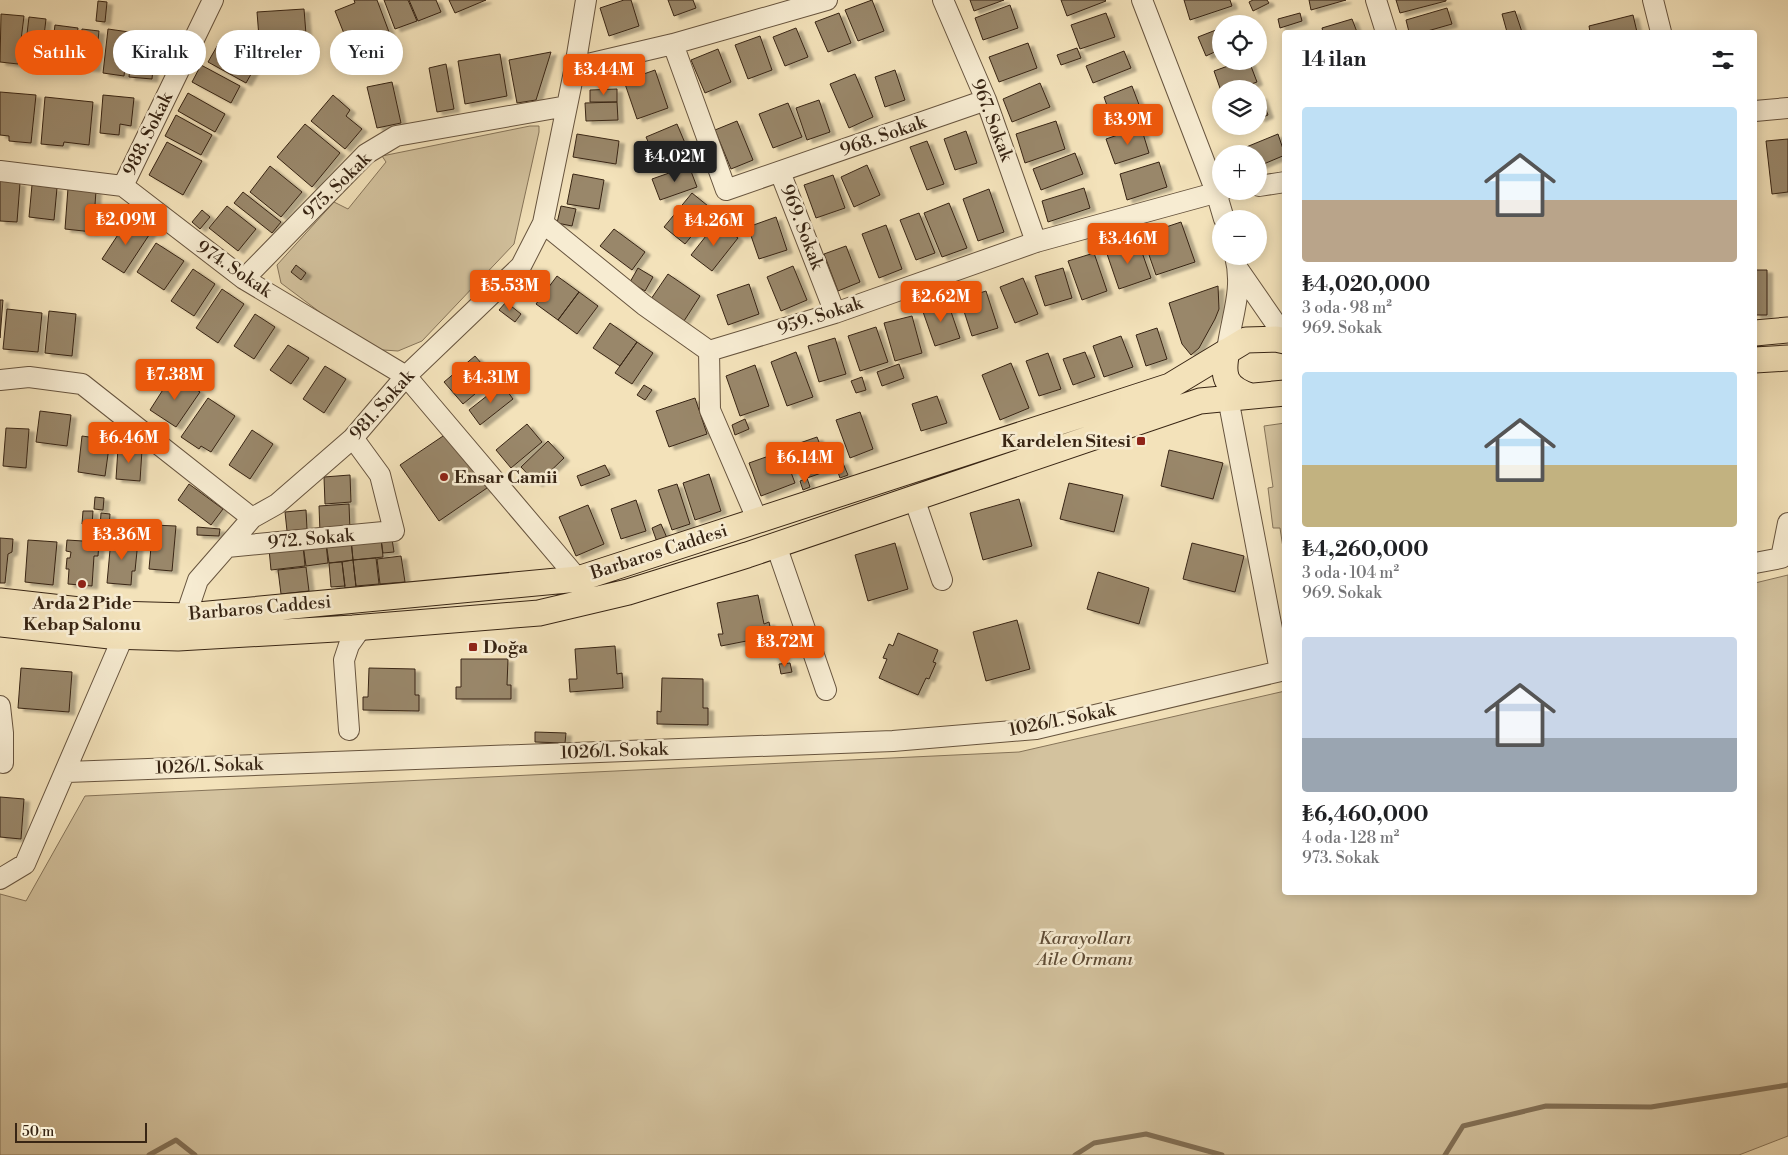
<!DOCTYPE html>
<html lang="tr">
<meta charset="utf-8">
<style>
body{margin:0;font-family:"Libre Bodoni",serif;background:#f6f6f6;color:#202124;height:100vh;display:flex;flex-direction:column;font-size:19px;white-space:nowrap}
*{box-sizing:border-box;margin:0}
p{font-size:16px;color:#757577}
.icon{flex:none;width:28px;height:28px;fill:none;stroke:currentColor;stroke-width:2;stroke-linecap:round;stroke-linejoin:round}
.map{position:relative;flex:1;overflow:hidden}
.sheet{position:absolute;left:1282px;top:30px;width:475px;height:865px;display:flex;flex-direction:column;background:#fff;border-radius:5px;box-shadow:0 2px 12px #0003}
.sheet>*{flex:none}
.hud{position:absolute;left:15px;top:30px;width:475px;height:45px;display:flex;gap:10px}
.controls{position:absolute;left:1212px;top:15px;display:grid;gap:10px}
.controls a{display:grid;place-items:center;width:55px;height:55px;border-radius:50%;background:#fff;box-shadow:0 2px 12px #0003;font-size:25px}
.scale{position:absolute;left:15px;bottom:12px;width:132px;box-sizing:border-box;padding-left:5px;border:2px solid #382514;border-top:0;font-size:14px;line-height:18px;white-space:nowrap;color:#382514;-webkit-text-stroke:4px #f7ecd2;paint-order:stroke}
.price{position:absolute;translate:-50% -42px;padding:0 11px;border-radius:5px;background:#ea580c;color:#fff;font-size:16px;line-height:32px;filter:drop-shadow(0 1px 2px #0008)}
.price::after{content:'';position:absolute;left:50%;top:30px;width:15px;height:11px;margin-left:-8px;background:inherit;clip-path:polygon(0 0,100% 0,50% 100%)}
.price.selected{background:#222;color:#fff}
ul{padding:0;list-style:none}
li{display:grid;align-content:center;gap:10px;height:265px;padding:0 20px}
li span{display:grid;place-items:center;height:155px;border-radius:5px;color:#555}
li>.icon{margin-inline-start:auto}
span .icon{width:90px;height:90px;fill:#fffc;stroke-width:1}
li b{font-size:21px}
h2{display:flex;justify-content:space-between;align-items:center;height:60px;padding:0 20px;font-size:21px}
.tag{padding:0 18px;border-radius:22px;background:#fff;box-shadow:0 2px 12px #0003;font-size:18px;line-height:45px}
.tag.selected{background:#ea580c;color:#fff}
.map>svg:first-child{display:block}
.green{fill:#d3c29e;stroke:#867459}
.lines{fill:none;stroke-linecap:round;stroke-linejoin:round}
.stream{stroke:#827056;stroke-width:5}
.building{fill:#99876a;stroke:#382514;filter:url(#shadow)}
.minor-casing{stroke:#67543e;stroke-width:22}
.major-casing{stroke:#382514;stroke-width:27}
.minor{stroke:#f7ecd2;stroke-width:20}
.major{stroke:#f3e2ba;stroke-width:25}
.poi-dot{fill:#8f2418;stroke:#f7ecd2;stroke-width:2}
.labels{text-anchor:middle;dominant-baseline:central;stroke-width:5;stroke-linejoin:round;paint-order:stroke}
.street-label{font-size:18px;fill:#382514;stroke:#f7ecd2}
.poi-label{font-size:18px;font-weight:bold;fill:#382514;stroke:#f7ecd2;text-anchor:start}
.park-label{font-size:18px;font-style:italic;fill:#5f4c36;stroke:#f7ecd2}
</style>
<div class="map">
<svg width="1788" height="1155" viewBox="0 0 1788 1155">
<defs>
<filter id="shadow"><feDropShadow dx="5.5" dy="3" stdDeviation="1" flood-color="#0004"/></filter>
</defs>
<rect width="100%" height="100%" fill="#f3e2ba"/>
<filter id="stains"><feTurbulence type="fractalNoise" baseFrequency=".004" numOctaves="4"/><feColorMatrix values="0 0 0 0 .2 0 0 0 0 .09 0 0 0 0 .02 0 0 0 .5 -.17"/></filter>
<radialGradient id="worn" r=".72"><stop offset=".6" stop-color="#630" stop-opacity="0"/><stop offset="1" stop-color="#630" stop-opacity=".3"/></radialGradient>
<path class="green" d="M530,126h9v6l-25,112 -92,97 -24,10 -29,-2 -88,-66 -4,-18 57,-63 14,7 38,-47 -4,-6z
M1285,423v138l-5,-33h-7l-5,-40 5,-1 -9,-61z
M1788,575v561l-49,19h-1739v-261l26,7 59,-105 934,-44 266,-61v201h470v-309z"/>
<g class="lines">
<path class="stream" d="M149,1155l27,-15 19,15
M1075,1155l19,-12 52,-9 76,21
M1445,1155l18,-29 83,-20 105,1 137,-22"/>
</g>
<path class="building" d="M354,0h23l12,32 -20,7 -2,-5 -20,7 -12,-30 20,-8z
M384,0h24l9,21 -22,8z
M409,0h27l5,12 -23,9z
M449,0h37l-31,13z
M624,0h7l8,26 -30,10 -9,-28z
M668,0h25l3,8 -22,8z
M872,0l12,31 -26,10 -13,-31z
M970,0h34l-30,11z
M1061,0h44l1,1 -39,15z
M1184,0h46l2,6 -42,14z
M1253,0h14l2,3 -16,8 -4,-9z
M1309,0h37l-35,10z
M1396,0h50v1l-46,12z
M98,1l9,1 -2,20 -9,-1z
M1010,5l8,23 -35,12 -8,-22z
M1447,8l5,16 -28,8h-15l-3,-12z
M304,9l3,38 -47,3 -3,-38z
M1515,11l7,21h-15l-5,-18z
M839,13l12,30 -23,9 -13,-30z
M1106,13l9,24 -35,12 -9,-24z
M1300,13l2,8 -22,7 -2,-9z
M1,14l23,2 -6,48 -18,-2z
M1633,15l4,17h-47l-1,-6z
M29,17l17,2 -5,42 -17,-2z
M1352,19l5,13h-34l-1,-4z
M55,25l23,3 -5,39 -23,-3z
M796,28l12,29 -23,9 -12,-29z
M1221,28v21l-15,7 -8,-19z
M82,29l17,2 -4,38 -17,-2z
M108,29l21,3 -5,44 -21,-3z
M133,35l23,2 -4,42 -23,-2z
M760,36l12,34 -24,9 -13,-34z
M220,41l38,21 -12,21 -38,-21z
M1028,43l9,25 -38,14 -10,-25z
M1077,48l4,10 -20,7 -4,-10z
M718,49l13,33 -26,11 -14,-33z
M1124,51l7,17 -38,15 -7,-17z
M551,52l-15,48 -19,3 -8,-43z
M500,54l7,42 -42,8 -7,-43z
M1242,61h7l8,21 -19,7h-17v2l-7,-20z
M446,64l8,45 -17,3 -8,-44z
M201,65l39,21 -9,17 -39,-21z
M655,70l13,38 -31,11 -13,-38z
M895,70l10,30 -20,7 -10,-30z
M855,74l18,43 -24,11 -19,-44z
M392,82l9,41 -24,5 -10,-41z
M1040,83l10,24 -38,15 -9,-23z
M1132,86l9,24 -29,10 -8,-23z
M617,89v13h-27v-12z
M0,92l36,3 -5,48 -22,-2v-5l-9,-1z
M188,93l37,21 -10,18 -37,-21z
M103,95l31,3 -3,28 -11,-2 -1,11 -19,-2z
M333,95l17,15 -4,6 16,13 -17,20 -34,-28z
M1261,96l7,19 -9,4v-22z
M45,97l48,5 -4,43 -25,-3 -1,4 -22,-2z
M819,100l11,32 -23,8 -11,-32z
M617,102l1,18 -32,1 -1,-18z
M788,103l14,34 -29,11 -14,-34z
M176,115l36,20 -11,20 -36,-19z
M737,121l16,39 -22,9 -16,-39z
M1056,121l9,28 -40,14 -9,-29z
M305,124l35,29 -28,34 -35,-30z
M677,124l8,19 -31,12 -8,-18z
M1141,127l8,26 -34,11 -9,-25z
M966,131l11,32 -22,7 -11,-31z
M577,134l42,7 -3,23 -43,-7z
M1278,134l7,21 -26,11v-12h-19l-1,-4z
M1788,139v53l-16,2 -6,-53z
M927,141l17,43 -17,6 -17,-43z
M167,142l35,19 -19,34 -34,-20z
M1075,153l8,21 -42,16 -8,-21z
M1159,162l8,25 -40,13 -7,-26z
M867,165l13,30 -26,12 -13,-30z
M270,166l32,26 -21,25 -31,-25z
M689,166l8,21 -37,13 -8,-21z
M573,174l31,6 -5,29 -32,-5z
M833,175l12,33 -29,10 -12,-33z
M0,181l20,2 -3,39 -17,-1z
M32,185l25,3 -3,32 -25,-3z
M68,188l28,3 -3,41 -28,-3z
M1084,188l6,20 -42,14 -6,-21z
M989,189l15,43 -26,9 -15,-42z
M243,192l38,30 -9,11 -38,-30z
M692,193l21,17 -28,34 -21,-17z
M949,203l18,45 -25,9 -18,-44z
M227,206l29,23 -18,22 -29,-23z
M561,206l15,3 -4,17 -15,-3z
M202,210l8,7 -10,12 -8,-7z
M919,213l16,40 -19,7 -16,-40z
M776,217l11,33 -28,9 -11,-32z
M129,218l22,14 -27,41 -22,-14z
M717,222l21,16 -26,33 -21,-16z
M1181,222l14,40 -39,13 -14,-40z
M886,225l16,44 -23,9 -17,-44z
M614,229l31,23 -13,18 -32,-24z
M1138,241l13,37 -32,11 -13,-38z
M156,243l28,18 -20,29 -27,-18z
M846,246l14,36 -22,9 -14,-37z
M1094,253l13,38 -25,9 -14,-39z
M296,265l10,8 -5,7 -10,-8z
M793,266l14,34 -26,11 -14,-34z
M638,268l15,9 -8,14 -15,-9z
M1063,268l9,30 -27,8 -10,-30z
M193,269l22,15 -21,32 -23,-15z
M1755,270h12v45h-12z
M668,274l32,22 -16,25 -33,-22z
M557,276l22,16 -21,28 -22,-16z
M1023,278l15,36 -23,9 -15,-36z
M749,284l10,30 -31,11 -11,-30z
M1218,286l1,23 -4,10 -16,29 -8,7 -9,-11 -13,-41z
M222,289l22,15 -26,39 -22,-15z
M986,291l12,37 -26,8 -12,-37z
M579,292l19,14 -21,28 -19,-14z
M0,300h3l-3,38z
M947,300l13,38 -25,8 -13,-37z
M506,302l15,12 -6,8 -16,-12z
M7,309l35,4 -4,39 -35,-3z
M49,311l27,3 -4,42 -27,-3z
M255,314l20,13 -21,32 -20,-13z
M912,316l10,37 -27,8 -11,-38z
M610,323l27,19 -17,24 -27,-18z
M876,327l12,35 -28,9 -12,-35z
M1157,328l10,31 -21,7 -10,-31z
M1121,336l12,31 -29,10 -11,-31z
M835,338l11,36 -27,8 -11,-36z
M637,342l16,11 -21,31 -17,-11z
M288,345l21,13 -18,26 -21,-14z
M796,352l17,45 -26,9 -16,-44z
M1085,352l10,25 -22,8 -10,-26z
M1048,353l13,36 -22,7 -13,-35z
M475,356l19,22 -31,26 -19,-22z
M1011,363l18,45 -29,12 -18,-45z
M899,364l5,14 -22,8 -5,-14z
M755,365l14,41 -29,10 -14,-40z
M325,366l21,13 -22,34 -21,-14z
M173,374l27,18 -24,35 -26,-17z
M862,377l4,13 -10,3 -5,-12z
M502,384l11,15 -33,26 -11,-15z
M644,385l8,5 -7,10 -8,-5z
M937,396l10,27 -26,8 -9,-27z
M208,398l27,18 -24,36 -10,-6 -2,3 -18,-12z
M695,398l12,36 -38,13 -13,-36z
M40,411l31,4 -4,31 -31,-4z
M860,412l13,37 -23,9 -14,-38z
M745,419l4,10 -14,6 -3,-10z
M527,424l15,18 -31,26 -15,-18z
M6,428l23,1 -3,39 -23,-2z
M252,430l21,14 -23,35 -21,-14z
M449,432l38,56 -48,33 -39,-56z
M82,436l28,4 -5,36 -27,-4z
M817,437l13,33 -23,8 -13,-33z
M548,441l16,17 -27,26 -16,-17z
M118,448l24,2 -2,31 -24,-2z
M1169,450l54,13 -10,36 -52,-13z
M783,451l12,32 -34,13 -12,-33z
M842,461l6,14 -8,3 -5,-14z
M605,465l5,10 -29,11 -4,-10z
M709,474l12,37 -26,9 -12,-37z
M350,475l1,27 -26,2 -1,-27z
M807,478l3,9 -7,3 -3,-9z
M1069,483l54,12 -9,37 -54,-13z
M189,484l34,25 -12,16 -33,-25z
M677,484l13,40 -18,6 -14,-40z
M95,497l9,1 -1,12 -9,-1z
M1019,499l13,47 -49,14 -13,-47z
M636,500l10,31 -25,8 -10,-30z
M349,504l1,27 -30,2 -1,-27z
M588,505l16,39 -28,12 -17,-39z
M306,510l1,19 -20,2 -2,-19z
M83,511h10l-1,14 -10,-1z
M101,513l9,1 -1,14 -9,-1z
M661,524l6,14 -10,4 -5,-14z
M153,525l23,1 -4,45 -23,-2z
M197,527l23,2 -1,7 -22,-1z
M381,537l2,20 -30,3 -2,-20z
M0,538l13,1 -1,13 -4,2 -3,29h-5z
M111,539l27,2 -3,30h-3l-1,14 -24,-2z
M351,539l2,21 -24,3 -3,-21z
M392,539l2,13 -11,1 -2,-13z
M28,540l29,2 -4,43 -28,-3z
M67,540l32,2 -1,14h-4l-2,30 -24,-2 1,-15h-3l1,-11h3l1,-6 -5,-1z
M326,543l2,20 -22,3 -3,-21z
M895,543l13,46 -40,12 -13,-46z
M1192,543l52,13 -9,36 -52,-13z
M303,545l2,21 -34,4 -2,-21z
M401,556l4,26 -25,2 -3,-25z
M376,558l3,26 -23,2 -3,-26z
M353,560l3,27 -11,1 -3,-26z
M342,562l3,24 -14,1 -2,-24z
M306,567l3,24 -28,3 -3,-24z
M1098,572l51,16 -10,36 -52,-15z
M758,595l6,29 5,-2 3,14 -51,10 -3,-12h5l-6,-31z
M1017,620l13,49 -44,12 -13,-49z
M898,633l40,17 -5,12 3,1 -7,16 -3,-1 -8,17 -39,-17 8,-19 -4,-1 6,-14 4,2z
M615,646l2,28 5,-1 1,15 -53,4 -1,-13h8l-2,-30z
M461,659h47l-1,26h4v14h-55v-12h5z
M790,663l2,9 -11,2 -2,-10z
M21,668l51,4 -3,40 -51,-4z
M369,668l46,1v26h4v16l-56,-1v-13h5z
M662,678l41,1v29h5v17l-51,-1v-13l4,1z
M535,732l31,1 -1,10 -30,-1z
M0,797l24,2 -3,40 -21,-2z"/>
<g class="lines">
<defs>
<path id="minor" d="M943,0l43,100 50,142
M1142,0l74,192 8,27
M1376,0l10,32
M1653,0l8,32
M673,44l53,146 260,-90
M575,67l98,-23 154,-44
M1755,111l33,-3
M0,171l123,15 121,93 162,97 172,203
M780,172l55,141
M123,186l90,-186
M1259,186l26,-4
M543,223l101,82 65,46
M1238,269l47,68
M244,279l122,-125 30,-18 171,-30
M709,351l126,-38 201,-71 186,-51
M709,351l1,59 47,109
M1227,351c4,-33 17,-62 8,-95
M0,380l29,-3 53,7 170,134
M1228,398l52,273
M914,498l28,82
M776,545l50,145
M227,547l167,-16 -14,-56 -27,-37
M1755,563l26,-5 7,-35
M182,627l16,-47 54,-62 25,-14 76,-66 53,-62 115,-110 22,-43 32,-156 11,-67
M0,706l3,27v30
M349,730l-5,-70 5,-15 12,-17
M67,772l826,-31 143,-12 249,-59
M0,879l25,-15 98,-227"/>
<path id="major" d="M1755,333l33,-3
M1227,351c-5,24 -3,36 23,45
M1755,360l33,-2
M0,601l115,13 72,2 391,-37 592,-193 76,-46 30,-1 9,2
M0,624l110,12 68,2 175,-10 186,-15 89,-21 119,-37 453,-154 85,-8"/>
</defs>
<use href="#minor" class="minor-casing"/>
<use href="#major" class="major-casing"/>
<use href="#minor" class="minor"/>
<use href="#major" class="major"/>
</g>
<g class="poi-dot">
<rect x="1136" y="436" width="10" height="10" rx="2.5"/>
<circle cx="444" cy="477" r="5"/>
<circle cx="82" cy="584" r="5"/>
<rect x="468" y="642" width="10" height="10" rx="2.5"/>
</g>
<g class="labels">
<g class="street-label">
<text transform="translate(992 120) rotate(69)">967. Sokak</text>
<text transform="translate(148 134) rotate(-64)">988. Sokak</text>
<text transform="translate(883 136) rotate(-19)">968. Sokak</text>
<text transform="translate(337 186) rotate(-44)">975. Sokak</text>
<text transform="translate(802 227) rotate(69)">969. Sokak</text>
<text transform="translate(234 269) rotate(34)">974. Sokak</text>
<text transform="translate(820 316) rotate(-18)">959. Sokak</text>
<text transform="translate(382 405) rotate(-48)">981. Sokak</text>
<text transform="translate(311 539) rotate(-5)">972. Sokak</text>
<text transform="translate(659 552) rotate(-18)">Barbaros Caddesi</text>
<text transform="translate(260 608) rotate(-5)">Barbaros Caddesi</text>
<text transform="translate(1062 720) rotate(-11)">1026/1. Sokak</text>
<text transform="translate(614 751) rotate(-2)">1026/1. Sokak</text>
<text transform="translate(209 766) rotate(-2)">1026/1. Sokak</text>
</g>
<g class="poi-label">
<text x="1131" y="441" text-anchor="end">Kardelen Sitesi</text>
<text x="454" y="477">Ensar Camii</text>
<text x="82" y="603" text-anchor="middle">Arda 2 Pide<tspan x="82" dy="21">Kebap Salonu</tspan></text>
<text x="483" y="647">Doğa</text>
</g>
<g class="park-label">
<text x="1085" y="938">Karayolları<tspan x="1085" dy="21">Aile Ormanı</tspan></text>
</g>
</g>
<rect width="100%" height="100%" filter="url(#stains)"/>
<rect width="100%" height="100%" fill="url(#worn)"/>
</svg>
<div class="controls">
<a><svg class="icon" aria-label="locate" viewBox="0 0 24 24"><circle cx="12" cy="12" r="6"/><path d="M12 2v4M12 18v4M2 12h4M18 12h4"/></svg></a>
<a><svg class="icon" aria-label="layers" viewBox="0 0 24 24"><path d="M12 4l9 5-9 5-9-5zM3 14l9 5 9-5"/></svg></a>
<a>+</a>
<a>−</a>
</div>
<div class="scale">50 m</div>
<b class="price" style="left:604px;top:96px">₺3.44M</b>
<b class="price" style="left:1128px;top:146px">₺3.9M</b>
<b class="price selected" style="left:675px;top:183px">₺4.02M</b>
<b class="price" style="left:126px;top:246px">₺2.09M</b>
<b class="price" style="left:714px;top:247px">₺4.26M</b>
<b class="price" style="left:1128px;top:265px">₺3.46M</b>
<b class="price" style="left:510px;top:312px">₺5.53M</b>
<b class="price" style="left:941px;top:323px">₺2.62M</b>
<b class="price" style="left:175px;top:401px">₺7.38M</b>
<b class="price" style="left:491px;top:404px">₺4.31M</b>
<b class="price" style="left:129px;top:464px">₺6.46M</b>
<b class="price" style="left:805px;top:484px">₺6.14M</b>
<b class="price" style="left:122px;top:561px">₺3.36M</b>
<b class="price" style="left:785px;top:668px">₺3.72M</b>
<div class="hud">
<a class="tag selected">Satılık</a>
<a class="tag">Kiralık</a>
<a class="tag">Filtreler</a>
<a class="tag">Yeni</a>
</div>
<section class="sheet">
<h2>14 ilan<svg class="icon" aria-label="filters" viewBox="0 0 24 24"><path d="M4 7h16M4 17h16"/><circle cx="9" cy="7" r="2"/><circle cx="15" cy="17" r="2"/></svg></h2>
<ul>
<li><span style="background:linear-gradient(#bfe0f5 60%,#b9a48a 0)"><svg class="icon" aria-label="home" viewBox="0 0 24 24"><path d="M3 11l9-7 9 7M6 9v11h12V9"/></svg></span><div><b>₺4,020,000</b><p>3 oda · 98 m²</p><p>969. Sokak</p></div></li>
<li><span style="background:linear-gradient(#bfe0f5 60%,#c2b280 0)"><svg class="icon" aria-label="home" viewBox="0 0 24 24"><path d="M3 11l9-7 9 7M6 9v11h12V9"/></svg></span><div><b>₺4,260,000</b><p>3 oda · 104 m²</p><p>969. Sokak</p></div></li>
<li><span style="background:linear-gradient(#c9d6e8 65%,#9aa5b1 0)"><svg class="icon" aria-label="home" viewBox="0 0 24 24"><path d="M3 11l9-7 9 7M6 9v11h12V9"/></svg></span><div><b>₺6,460,000</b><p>4 oda · 128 m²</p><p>973. Sokak</p></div></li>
</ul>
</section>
</div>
